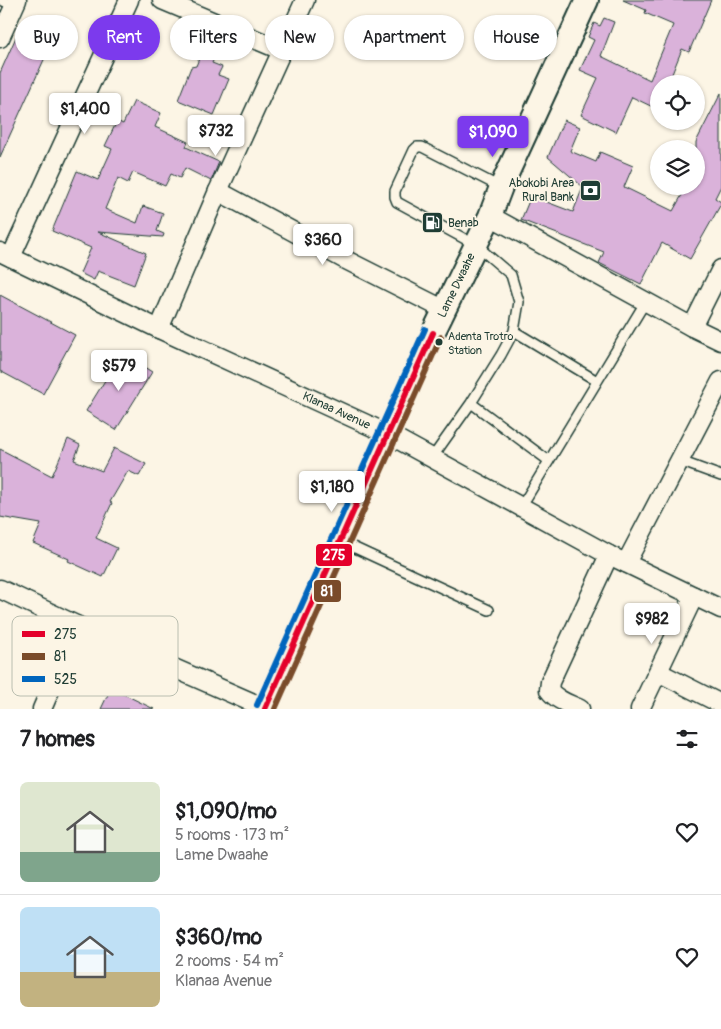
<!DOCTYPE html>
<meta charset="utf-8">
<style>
body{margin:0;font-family:Pangolin,sans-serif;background:#f6f6f6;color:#202124;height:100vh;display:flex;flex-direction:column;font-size:19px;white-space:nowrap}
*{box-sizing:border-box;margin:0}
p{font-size:16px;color:#757577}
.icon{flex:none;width:28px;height:28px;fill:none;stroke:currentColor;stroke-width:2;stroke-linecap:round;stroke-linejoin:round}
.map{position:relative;height:709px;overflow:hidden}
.details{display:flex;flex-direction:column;background:#fff;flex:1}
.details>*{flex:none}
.top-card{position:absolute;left:15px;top:15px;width:691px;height:45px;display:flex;gap:10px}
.tools{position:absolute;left:650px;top:75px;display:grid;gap:10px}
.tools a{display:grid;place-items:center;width:55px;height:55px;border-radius:50%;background:#fff;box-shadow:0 1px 4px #0004;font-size:25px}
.price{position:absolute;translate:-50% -42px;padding:0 11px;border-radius:5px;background:#fff;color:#222;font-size:16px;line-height:32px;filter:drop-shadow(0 1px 2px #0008)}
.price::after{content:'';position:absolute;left:50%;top:30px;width:15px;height:11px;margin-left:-8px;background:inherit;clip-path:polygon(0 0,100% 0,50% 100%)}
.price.on{background:#7c3aed;color:#fff}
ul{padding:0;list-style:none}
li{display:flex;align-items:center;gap:15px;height:125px;padding:0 20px}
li+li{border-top:1px solid #e0e0e0}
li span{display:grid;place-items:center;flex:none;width:140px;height:100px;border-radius:8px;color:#555}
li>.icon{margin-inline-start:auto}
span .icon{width:60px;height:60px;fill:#fffc;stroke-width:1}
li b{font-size:21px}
h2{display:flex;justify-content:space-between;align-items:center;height:60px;padding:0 20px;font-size:21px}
.tag{padding:0 18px;border-radius:22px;background:#fff;box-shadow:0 1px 4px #0004;font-size:18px;line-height:45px}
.tag.on{background:#7c3aed;color:#fff}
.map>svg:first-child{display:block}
.building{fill:#dab2da;stroke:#1f3d34}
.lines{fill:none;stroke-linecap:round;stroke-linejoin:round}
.service-casing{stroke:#1f3d34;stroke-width:12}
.minor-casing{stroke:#1f3d34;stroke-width:21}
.tertiary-casing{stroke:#1f3d34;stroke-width:26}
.service{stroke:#fcf5e5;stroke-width:9}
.minor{stroke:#fcf5e5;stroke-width:18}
.tertiary{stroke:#fcf5e5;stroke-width:22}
.bus-1-casing{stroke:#fcf5e5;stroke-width:10}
.bus-2-casing{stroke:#fcf5e5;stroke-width:10}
.bus-3-casing{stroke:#fcf5e5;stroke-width:10}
.bus-1{stroke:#e4002b;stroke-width:6}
.bus-2{stroke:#7a4b2a;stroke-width:6}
.bus-3{stroke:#0065bd;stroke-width:6}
.bus-dot{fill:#1f3d34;stroke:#fcf5e5;stroke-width:2}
.labels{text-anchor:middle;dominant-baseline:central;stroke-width:4;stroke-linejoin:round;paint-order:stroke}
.bus-label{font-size:11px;fill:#1f3d34;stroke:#fcf5e5;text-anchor:start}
.poi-label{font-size:12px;fill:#1f3d34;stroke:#fcf5e5;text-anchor:end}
.street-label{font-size:12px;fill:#1f3d34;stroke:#fcf5e5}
.key{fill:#fcf5e5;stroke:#babeb0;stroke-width:1}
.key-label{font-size:14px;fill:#1f3d34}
.line-badge{stroke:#fcf5e5;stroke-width:2}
.badge-label{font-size:14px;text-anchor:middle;font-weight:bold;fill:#fff}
</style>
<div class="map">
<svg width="721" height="709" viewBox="0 0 721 709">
<rect width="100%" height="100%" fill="#fcf5e5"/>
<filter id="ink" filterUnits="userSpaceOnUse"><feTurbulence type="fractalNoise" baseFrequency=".02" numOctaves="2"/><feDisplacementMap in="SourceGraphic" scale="10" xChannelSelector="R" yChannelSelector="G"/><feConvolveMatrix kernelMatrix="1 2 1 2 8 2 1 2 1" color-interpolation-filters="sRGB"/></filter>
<g filter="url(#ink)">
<path class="building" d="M623,0h88l-22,52 -7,-3 -14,35h-9v26l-27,-13 -16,35 -35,-17 17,-37 -18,-8 14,-30 -6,-3 6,-14 6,3 4,-8 10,4 -13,34 49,24 23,-55 -28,-12 1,-3z
M20,28l32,14 -52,115v-84z
M209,34l14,6 -11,23 10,4 -4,8 11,4 -15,36 -36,-15 13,-33 5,-1z
M721,93v93l-6,12 6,4v2l-31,55 -28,-16 -21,41 -42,-21 5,-11 -83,-32 10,-24 42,16 10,-25 -35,-30 16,-37 16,7 -10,24 26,11 4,-10 33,14 -9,21 49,24 14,-25h9v-44z
M134,101l27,12 -6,14 33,15 -2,5 33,15 -8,19 -26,-13 -5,10 -9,-4 -6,12 -32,-14 -5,11 -10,-5 -13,31 32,14 6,-17 20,7 -6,18 7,3 -1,3 -65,-5 48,21 -12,32 -36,-14 -4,9 -14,-7 11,-25 -39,-17 25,-60 21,9 14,-31 -7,-3 12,-25 6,3z
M0,295l75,40 -32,59 -43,-23z
M122,353l30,19 -36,58 -30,-19z
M68,439l12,6 -6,15 28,11 12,-23 32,16 -7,12 -11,-5 -18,31 2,1 -16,35 21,10 -14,29 -35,-16 1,-2 -36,-16 8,-19 -41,-7v-68l52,27z
M111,688l43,21h-53z"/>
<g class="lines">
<defs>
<path id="service" d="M1,0l13,6
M514,331l83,50
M471,403l78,58
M432,458l39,-55 30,-48 13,-24 5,-29 -8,-27 -35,-30 -79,-43 -2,-5v-6l19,-41 3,-3h5l78,40
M680,461l41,15
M521,507l125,-206
M340,541l149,69"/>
<g id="minor">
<path d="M162,0l121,51"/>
<path d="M0,38l17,-38"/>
<path d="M218,191l126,68 101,51"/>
<path d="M490,216l202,111 29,14"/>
<path id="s1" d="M0,252l159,77 229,105 221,121 112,54"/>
<path d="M11,257l118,-257"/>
<path d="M692,327l29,-58"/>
<path d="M159,329l59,-138 87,-191"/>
<path d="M626,563l95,-182"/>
<path d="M0,589l78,37 189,83"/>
<path d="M658,672l63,32"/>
<path d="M42,709l36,-83"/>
<path d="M580,709c-11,-5 -24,-9 -31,-19l1,-8 59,-127"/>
<path d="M640,709l54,-113"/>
</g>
<g id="tertiary">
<path id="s2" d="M265,709l168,-376 57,-117 11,-29 86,-187"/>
</g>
</defs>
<use href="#service" class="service-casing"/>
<use href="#minor" class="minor-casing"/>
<use href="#tertiary" class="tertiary-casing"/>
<use href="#service" class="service"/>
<use href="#minor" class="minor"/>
<use href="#tertiary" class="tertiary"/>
<defs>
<path id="bus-1" d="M265,709l168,-376"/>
<path id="bus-2" d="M275,709l166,-372"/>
<path id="bus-3" d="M257,705l168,-376"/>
</defs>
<use href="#bus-1" class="bus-1-casing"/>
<use href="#bus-2" class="bus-2-casing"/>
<use href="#bus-3" class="bus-3-casing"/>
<use href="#bus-1" class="bus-1"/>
<use href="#bus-2" class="bus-2"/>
<use href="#bus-3" class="bus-3"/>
</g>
</g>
<defs>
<symbol id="bank-square" viewBox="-11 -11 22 22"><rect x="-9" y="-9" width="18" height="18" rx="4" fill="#1f3d34" stroke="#fcf5e5"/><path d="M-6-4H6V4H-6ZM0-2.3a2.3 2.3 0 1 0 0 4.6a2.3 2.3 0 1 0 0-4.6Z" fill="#fff"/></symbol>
<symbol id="fuel-square" viewBox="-11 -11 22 22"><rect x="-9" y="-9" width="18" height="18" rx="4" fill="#1f3d34" stroke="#fcf5e5"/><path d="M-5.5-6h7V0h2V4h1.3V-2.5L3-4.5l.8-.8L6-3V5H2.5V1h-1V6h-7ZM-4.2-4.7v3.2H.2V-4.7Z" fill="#fff"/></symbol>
</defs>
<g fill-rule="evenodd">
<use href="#bank-square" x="578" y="178" width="25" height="25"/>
<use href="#fuel-square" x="420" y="210" width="25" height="25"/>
</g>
<circle class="bus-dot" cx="439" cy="342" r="4.5"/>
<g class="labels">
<g class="bus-label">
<text x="448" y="336">Adenta Trotro<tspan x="448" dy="14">Station</tspan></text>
</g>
<g class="poi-label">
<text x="574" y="183">Abokobi Area<tspan x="574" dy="14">Rural Bank</tspan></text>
<text x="448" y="223" text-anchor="start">Benab</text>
</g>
<g class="street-label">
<text stroke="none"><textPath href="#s2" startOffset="465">Lame Dwaahe</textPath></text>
<text stroke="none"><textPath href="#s1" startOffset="372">Klanaa Avenue</textPath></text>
</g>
</g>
<rect x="12" y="616" width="166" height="80" rx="8" class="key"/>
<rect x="22" y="631" width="23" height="6" fill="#e4002b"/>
<rect x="22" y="653" width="23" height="7" fill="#7a4b2a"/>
<rect x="22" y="676" width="23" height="6" fill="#0065bd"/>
<g class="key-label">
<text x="54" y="639">275</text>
<text x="54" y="661">81</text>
<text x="54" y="684">525</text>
</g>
<g class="line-badge">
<rect x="315" y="543" width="38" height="24" rx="5" fill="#e4002b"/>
<rect x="313" y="579" width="29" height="24" rx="5" fill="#7a4b2a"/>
</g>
<g class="badge-label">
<text x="334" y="560">275</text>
<text x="327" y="596">81</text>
</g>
</svg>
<div class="tools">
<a><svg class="icon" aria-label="locate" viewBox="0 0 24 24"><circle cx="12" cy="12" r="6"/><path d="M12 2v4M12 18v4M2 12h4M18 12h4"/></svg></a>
<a><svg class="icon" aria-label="layers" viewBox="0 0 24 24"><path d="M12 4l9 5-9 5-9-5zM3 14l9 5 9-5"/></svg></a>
</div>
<b class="price" style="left:85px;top:135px">$1,400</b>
<b class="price" style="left:216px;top:157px">$732</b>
<b class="price on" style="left:493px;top:158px">$1,090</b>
<b class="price" style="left:323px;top:266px">$360</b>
<b class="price" style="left:119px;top:392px">$579</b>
<b class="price" style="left:332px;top:513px">$1,180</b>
<b class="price" style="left:652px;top:645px">$982</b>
<div class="top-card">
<a class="tag">Buy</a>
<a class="tag on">Rent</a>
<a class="tag">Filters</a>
<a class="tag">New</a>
<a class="tag">Apartment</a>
<a class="tag">House</a>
</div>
</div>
<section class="details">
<h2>7 homes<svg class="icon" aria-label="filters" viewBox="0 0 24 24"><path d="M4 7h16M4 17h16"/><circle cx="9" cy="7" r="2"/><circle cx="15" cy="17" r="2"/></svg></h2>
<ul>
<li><span style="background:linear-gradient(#dfe7d0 70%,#7fa58c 0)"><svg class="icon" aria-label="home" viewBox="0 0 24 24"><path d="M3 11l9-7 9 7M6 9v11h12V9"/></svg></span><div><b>$1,090/mo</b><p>5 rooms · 173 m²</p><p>Lame Dwaahe</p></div><svg class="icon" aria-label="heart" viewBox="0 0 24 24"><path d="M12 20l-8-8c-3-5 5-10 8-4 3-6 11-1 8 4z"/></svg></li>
<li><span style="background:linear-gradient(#bfe0f5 65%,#c2b280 0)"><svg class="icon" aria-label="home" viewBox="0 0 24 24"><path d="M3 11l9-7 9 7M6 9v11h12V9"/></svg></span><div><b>$360/mo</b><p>2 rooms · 54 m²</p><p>Klanaa Avenue</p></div><svg class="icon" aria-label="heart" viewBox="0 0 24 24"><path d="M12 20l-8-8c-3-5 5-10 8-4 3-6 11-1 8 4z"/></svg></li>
</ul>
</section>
